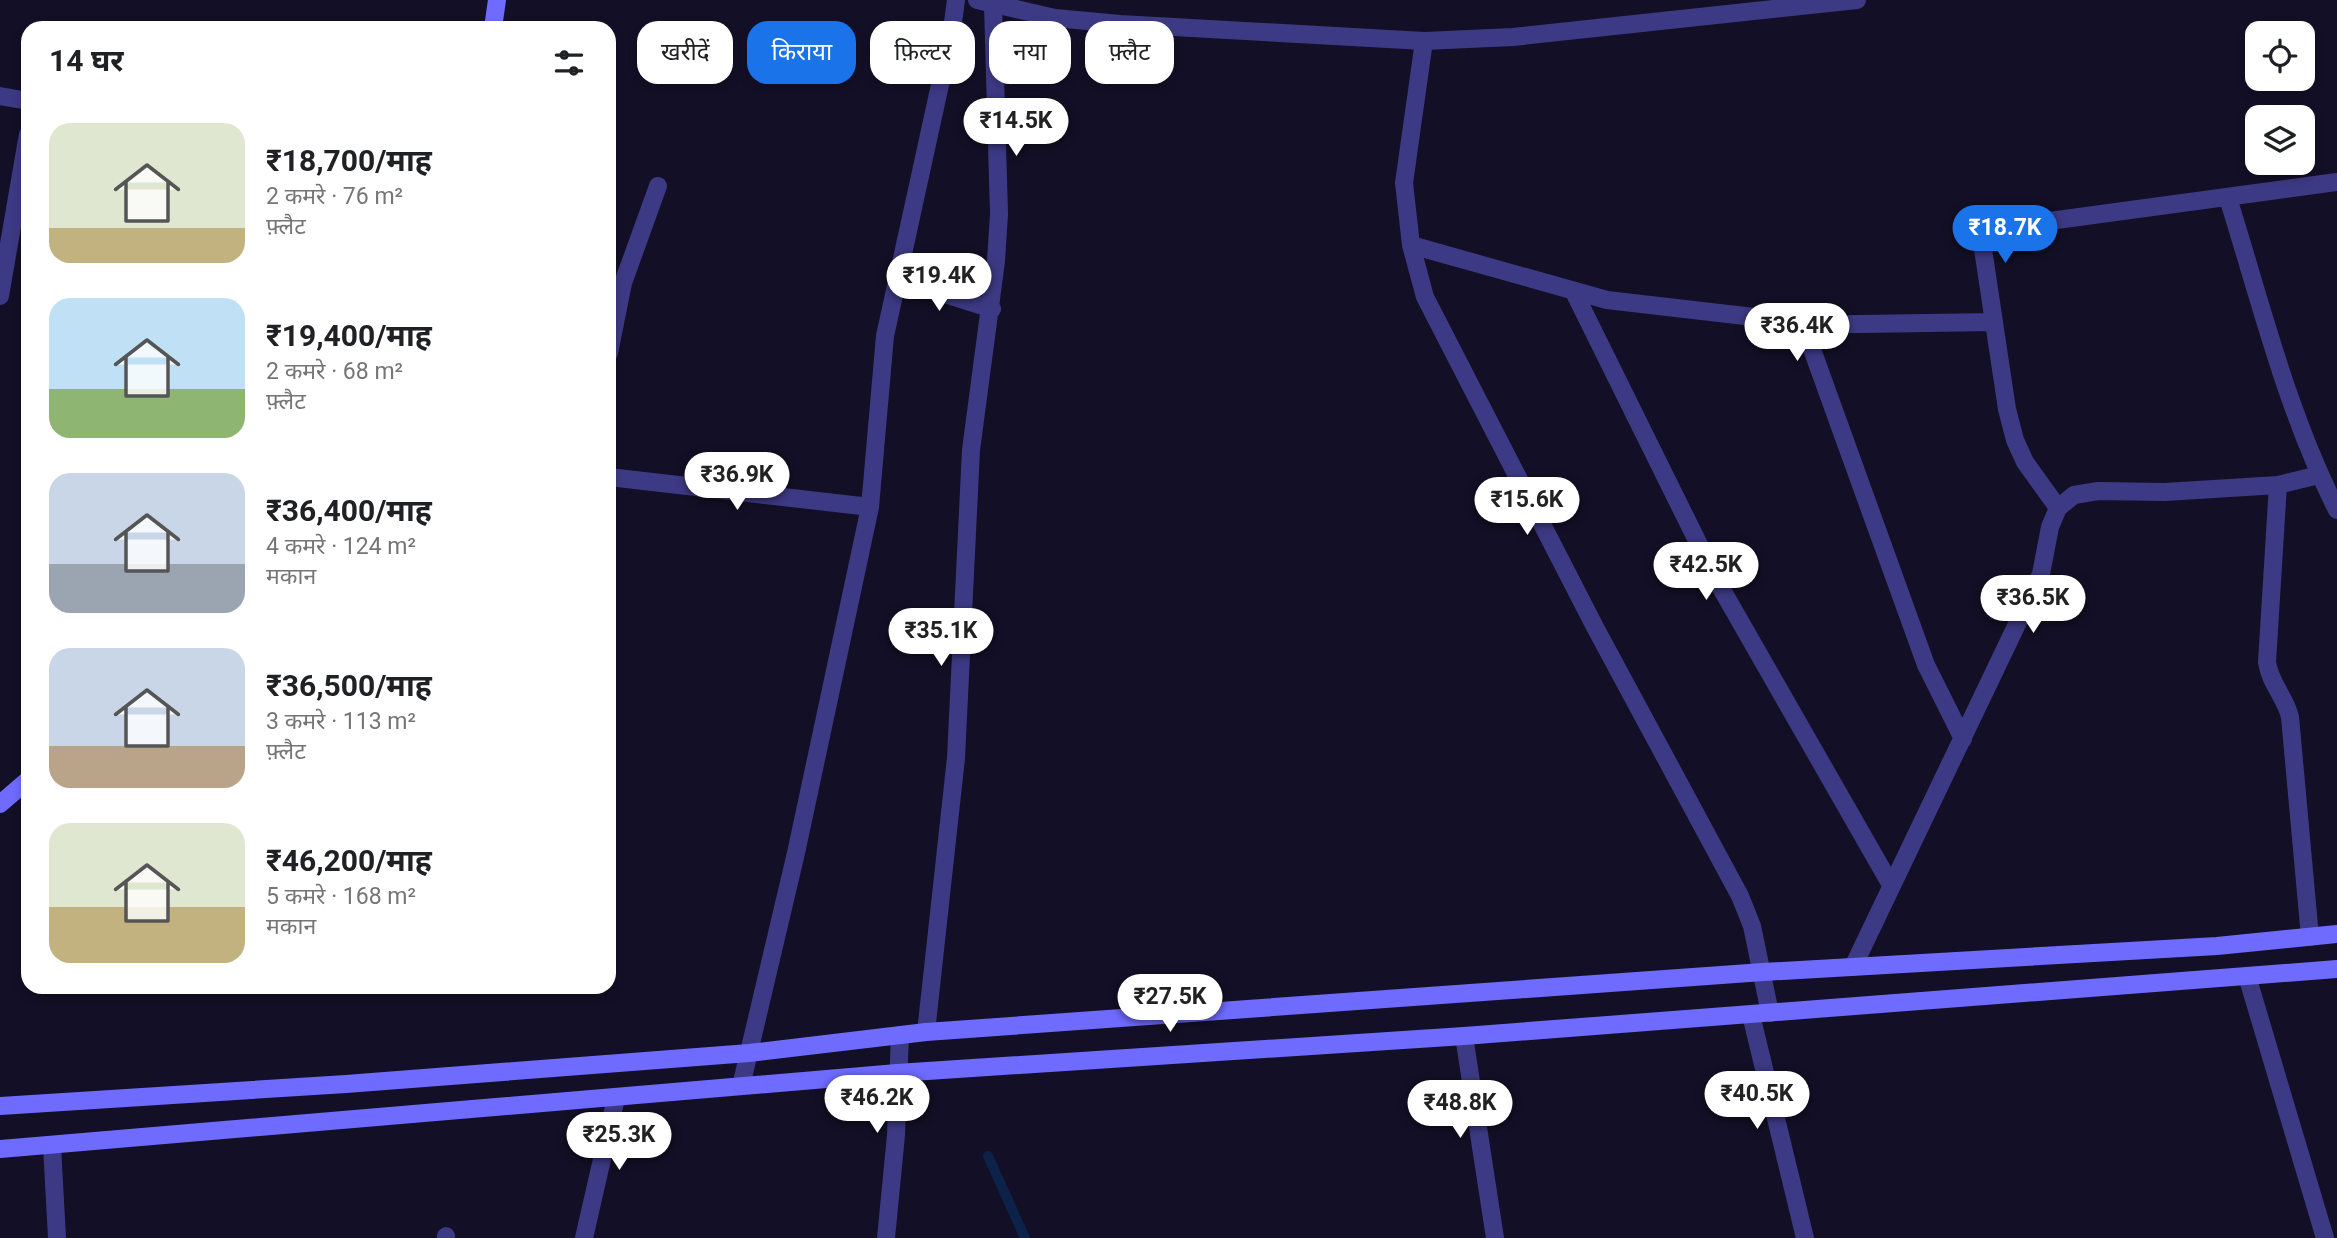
<!DOCTYPE html>
<html lang="hi">
<meta charset="utf-8">
<style>
body{margin:0;font-family:Roboto,"Noto Sans Devanagari",sans-serif;background:#f2f2f2;color:#202124;height:100vh;display:flex;flex-direction:column;font-size:26px;white-space:nowrap}
*{box-sizing:border-box;margin:0}
p{font-size:23px;color:#757577}
.icon{flex:none;width:38px;height:38px;fill:none;stroke:currentColor;stroke-width:2;stroke-linecap:round;stroke-linejoin:round}
.map{position:relative;flex:1;overflow:hidden}
.details{position:absolute;left:21px;top:21px;width:595px;height:973px;display:flex;flex-direction:column;background:#fff;border-radius:21px;box-shadow:0 4px 10px #0003}
.details>*{flex:none}
.hud{position:absolute;left:637px;top:21px;width:665px;height:63px;display:flex;gap:14px}
.fabs{position:absolute;left:2245px;top:21px;display:grid;gap:14px}
.fabs a{display:grid;place-items:center;width:70px;height:70px;border-radius:14px;background:#fff;box-shadow:0 4px 10px #0003;font-size:35px}
.price{position:absolute;translate:-50% -60px;padding:0 16px;border-radius:24px;background:#fff;color:#222;font-size:23px;line-height:46px;filter:drop-shadow(0 2px 4px #0008)}
.price::after{content:'';position:absolute;left:50%;top:42px;width:21px;height:16px;margin-left:-10px;background:inherit;clip-path:polygon(0 0,100% 0,50% 100%)}
.price.active{background:#1a73e8;color:#fff}
ul{padding:0;list-style:none}
li{display:flex;align-items:center;gap:21px;height:175px;padding:0 28px}
li span{display:grid;place-items:center;flex:none;width:196px;height:140px;border-radius:21px;color:#555}
li>.icon{margin-inline-start:auto}
span .icon{width:84px;height:84px;fill:#fffc;stroke-width:1}
li b{font-size:30px}
h2{display:flex;justify-content:space-between;align-items:center;height:84px;padding:0 28px;font-size:30px}
.pill{padding:0 24px;border-radius:21px;background:#fff;box-shadow:0 4px 10px #0003;font-size:24px;line-height:63px}
.pill.active{background:#1a73e8;color:#fff}
.map>svg:first-child{display:block}
.lines{fill:none;stroke-linecap:round;stroke-linejoin:round}
.stream{stroke:#0c2248;stroke-width:10}
.street{stroke:#3d3a85;stroke-width:18}
.secondary{stroke:#6f6bff;stroke-width:18}
</style>
<div class="map">
<svg width="2337" height="1238" viewBox="0 0 2337 1238">
<rect width="100%" height="100%" fill="#130f26"/>
<g class="lines">
<path class="stream" d="M988,1156l37,82"/>
<path class="street" d="M977,0l78,18 65,6 304,17 89,-4 344,-37
M1424,41l-20,142 7,62 14,52 171,332 144,267 12,30 18,87
M0,96l28,5
M2228,198c33,105 59,214 109,312
M1411,245l196,55 164,19 21,6 17,16 117,324 37,74
M897,279l95,30
M1574,292l143,289 174,304
M0,296l28,-162
M1792,325l202,-3
M609,353l14,-70 35,-97
M609,477l261,30
M2278,485l-11,177c3,22 18,34 23,55l20,220
M2058,508l-33,-46 -10,-22 -8,-31 -24,-160 3,-11 19,-11 332,-45
M1853,967l188,-393 9,-47 8,-19 16,-13 24,-4 67,1 113,-7 41,-10
M2247,976l78,262
M1751,1015l54,223
M926,1032l30,-274 15,-308 25,-189 3,-47 -6,-209
M1464,1036l31,202
M741,1086l55,-233 74,-346 15,-171 67,-306 4,-30
M52,1146l5,92
M446,1238v-2
M584,1238l32,-140
M886,1238l10,-103 4,-100"/>
<path class="secondary" d="M493,28l4,-28
M0,804l28,-24
M0,1106l346,-22 403,-31 177,-21 837,-60 454,-26 120,-12
M0,1149l897,-76 567,-37 873,-67"/>
</g>
</svg>
<div class="fabs">
<a><svg class="icon" aria-label="locate" viewBox="0 0 24 24"><circle cx="12" cy="12" r="6"/><path d="M12 2v4M12 18v4M2 12h4M18 12h4"/></svg></a>
<a><svg class="icon" aria-label="layers" viewBox="0 0 24 24"><path d="M12 4l9 5-9 5-9-5zM3 14l9 5 9-5"/></svg></a>
</div>
<b class="price" style="left:1016px;top:158px">₹14.5K</b>
<b class="price active" style="left:2005px;top:265px">₹18.7K</b>
<b class="price" style="left:939px;top:313px">₹19.4K</b>
<b class="price" style="left:1797px;top:363px">₹36.4K</b>
<b class="price" style="left:737px;top:512px">₹36.9K</b>
<b class="price" style="left:1527px;top:537px">₹15.6K</b>
<b class="price" style="left:1706px;top:602px">₹42.5K</b>
<b class="price" style="left:2033px;top:635px">₹36.5K</b>
<b class="price" style="left:941px;top:668px">₹35.1K</b>
<b class="price" style="left:1170px;top:1034px">₹27.5K</b>
<b class="price" style="left:1757px;top:1131px">₹40.5K</b>
<b class="price" style="left:877px;top:1135px">₹46.2K</b>
<b class="price" style="left:1460px;top:1140px">₹48.8K</b>
<b class="price" style="left:619px;top:1172px">₹25.3K</b>
<div class="hud">
<a class="pill">खरीदें</a>
<a class="pill active">किराया</a>
<a class="pill">फ़िल्टर</a>
<a class="pill">नया</a>
<a class="pill">फ़्लैट</a>
</div>
<section class="details">
<h2>14 घर<svg class="icon" aria-label="filters" viewBox="0 0 24 24"><path d="M4 7h16M4 17h16"/><circle cx="9" cy="7" r="2"/><circle cx="15" cy="17" r="2"/></svg></h2>
<ul>
<li><span style="background:linear-gradient(#dfe7d0 75%,#c2b280 0)"><svg class="icon" aria-label="home" viewBox="0 0 24 24"><path d="M3 11l9-7 9 7M6 9v11h12V9"/></svg></span><div><b>₹18,700/माह</b><p>2 कमरे · 76 m²</p><p>फ़्लैट</p></div></li>
<li><span style="background:linear-gradient(#bfe0f5 65%,#8fb573 0)"><svg class="icon" aria-label="home" viewBox="0 0 24 24"><path d="M3 11l9-7 9 7M6 9v11h12V9"/></svg></span><div><b>₹19,400/माह</b><p>2 कमरे · 68 m²</p><p>फ़्लैट</p></div></li>
<li><span style="background:linear-gradient(#c9d6e8 65%,#9aa5b1 0)"><svg class="icon" aria-label="home" viewBox="0 0 24 24"><path d="M3 11l9-7 9 7M6 9v11h12V9"/></svg></span><div><b>₹36,400/माह</b><p>4 कमरे · 124 m²</p><p>मकान</p></div></li>
<li><span style="background:linear-gradient(#c9d6e8 70%,#b9a48a 0)"><svg class="icon" aria-label="home" viewBox="0 0 24 24"><path d="M3 11l9-7 9 7M6 9v11h12V9"/></svg></span><div><b>₹36,500/माह</b><p>3 कमरे · 113 m²</p><p>फ़्लैट</p></div></li>
<li><span style="background:linear-gradient(#dfe7d0 60%,#c2b280 0)"><svg class="icon" aria-label="home" viewBox="0 0 24 24"><path d="M3 11l9-7 9 7M6 9v11h12V9"/></svg></span><div><b>₹46,200/माह</b><p>5 कमरे · 168 m²</p><p>मकान</p></div></li>
</ul>
</section>
</div>
